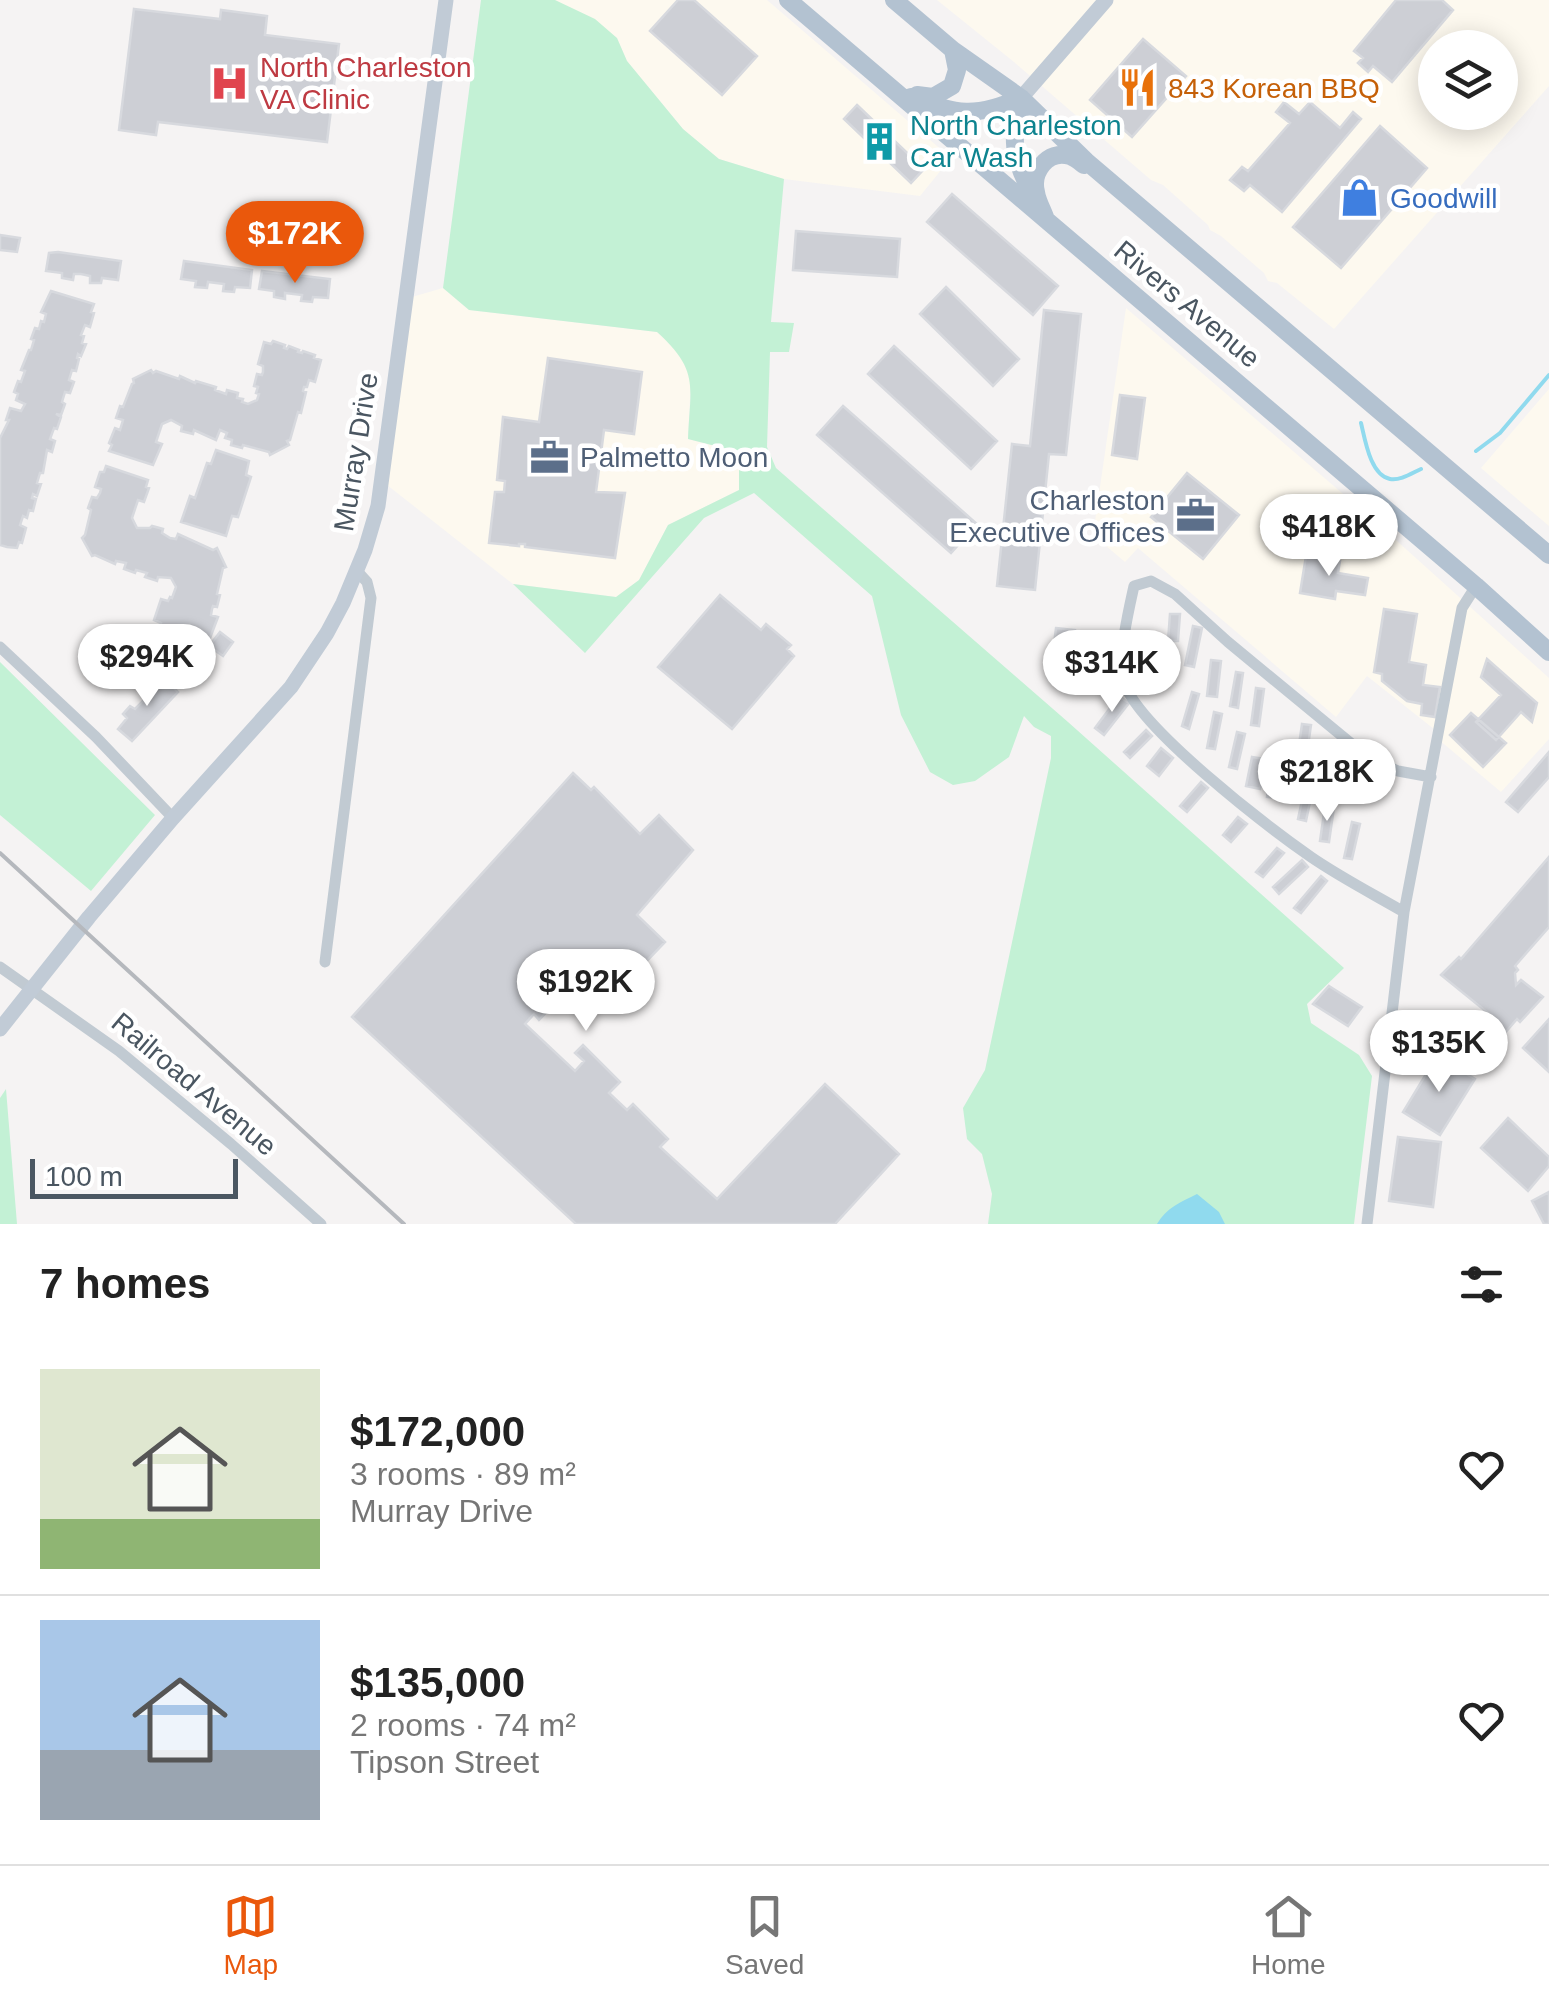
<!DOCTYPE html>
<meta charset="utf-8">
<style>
body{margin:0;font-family:Arial,sans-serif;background:#f6f6f6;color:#222;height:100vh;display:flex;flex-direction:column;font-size:38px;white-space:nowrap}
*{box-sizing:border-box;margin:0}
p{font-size:32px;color:#767676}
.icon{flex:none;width:55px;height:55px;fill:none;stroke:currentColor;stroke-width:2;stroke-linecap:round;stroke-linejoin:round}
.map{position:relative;height:1224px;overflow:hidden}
.sheet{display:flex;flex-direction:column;background:#fff;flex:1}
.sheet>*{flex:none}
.controls{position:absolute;left:1418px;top:30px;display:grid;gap:20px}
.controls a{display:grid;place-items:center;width:100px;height:100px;border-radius:50%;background:#fff;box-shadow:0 5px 25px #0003;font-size:50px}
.scale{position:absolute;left:30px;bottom:25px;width:208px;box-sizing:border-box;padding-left:10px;border:5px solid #4a5661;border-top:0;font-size:28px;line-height:35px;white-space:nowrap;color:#4a5661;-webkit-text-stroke:8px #fff;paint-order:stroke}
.price{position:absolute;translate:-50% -85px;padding:0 22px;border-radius:35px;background:#fff;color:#222;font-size:32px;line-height:65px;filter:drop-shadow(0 2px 5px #0008)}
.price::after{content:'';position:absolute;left:50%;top:60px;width:30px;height:22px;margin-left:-15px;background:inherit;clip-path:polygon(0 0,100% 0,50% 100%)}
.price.selected{background:#ea580c;color:#fff}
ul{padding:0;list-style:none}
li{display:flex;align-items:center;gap:30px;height:250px;padding:0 40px}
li+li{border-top:2px solid #e0e0e0}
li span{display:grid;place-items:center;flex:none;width:280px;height:200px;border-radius:0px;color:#555}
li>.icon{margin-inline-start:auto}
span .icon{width:120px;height:120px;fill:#fffc;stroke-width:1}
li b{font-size:42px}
h2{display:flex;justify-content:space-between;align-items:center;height:120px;padding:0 40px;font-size:42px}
.dock{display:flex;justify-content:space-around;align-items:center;height:140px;border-top:2px solid #e0e0e0;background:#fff;font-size:28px;color:#767676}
.dock a{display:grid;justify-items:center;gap:5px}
.dock .selected{color:#ea580c}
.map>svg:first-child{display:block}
.commercial{fill:#fdf9ef;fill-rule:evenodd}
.green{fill:#c3f1d5}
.water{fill:#90daee}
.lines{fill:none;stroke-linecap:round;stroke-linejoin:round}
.stream{stroke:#90daee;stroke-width:4}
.building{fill:#cdcfd5;stroke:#d7d9de;stroke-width:2.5}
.street{stroke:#c1cad2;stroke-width:11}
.secondary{stroke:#c1cbd6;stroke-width:15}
.primary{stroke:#b3c2d1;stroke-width:18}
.rail{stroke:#b5b8bd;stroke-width:4}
.labels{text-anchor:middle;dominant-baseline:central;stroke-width:9;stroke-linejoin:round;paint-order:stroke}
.health-label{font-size:28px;fill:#be3a42;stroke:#fff;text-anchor:start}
.food-label{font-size:28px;fill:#c56008;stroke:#fff;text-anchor:start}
.culture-label{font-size:28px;fill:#0d838f;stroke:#fff;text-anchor:start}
.shop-label{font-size:28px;fill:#366cbe;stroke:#fff;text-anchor:start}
.street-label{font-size:28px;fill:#4a5661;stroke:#fff}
.service-label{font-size:28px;fill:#4e5e75;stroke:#fff;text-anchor:start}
</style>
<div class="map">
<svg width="1549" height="1224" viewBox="0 0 1549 1224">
<rect width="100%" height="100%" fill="#f5f3f3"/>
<path class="commercial" d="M555,0h212l184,158 -31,38 -136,-17 -65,-20 -36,-30 -56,-68 -10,-23z
M937,0h612v86l-215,243 -57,-46 -9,-2 -4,-8 -43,-37 -11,-6 -2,-5 -45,-40 -12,-5 -137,-118zM1435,48h65v64h-65z
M443,288l26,22 188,22 22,20 12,26 -3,61 51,13v38l-71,35 -29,55 -23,17 -103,-13 -131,-103 23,-182z
M1126,308l251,215 172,155v61l-48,53 -63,-53 1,-6 -72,-57 -31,41 -198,-169 -13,14 -32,-27z
M1549,389v137l-68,-58z"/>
<path class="green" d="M481,0h74l40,19 22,19 10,23 56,68 36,30 65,20 -13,143 23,1 -5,29h-19l-3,95 9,21 292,254 276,246 -37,36 4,19 48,32 13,21 -18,148h-366l4,-30 -10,-40 -15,-15 -4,-31 22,-38 66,-312v-22l-17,-9 -10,-11 -15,41 -34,24 -22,4 -23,-13 -29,-57 -29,-119 -118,-103 -50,25 -119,135 -72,-69 103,13 23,-17 29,-55 71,-35v-38l-51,-13c2,-53 12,-68 -31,-107l-188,-22 -26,-22z
M0,662l155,153 -64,76 -91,-76z
M6,1089l11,135h-17v-126z"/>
<path class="water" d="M1197,1194l22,18 6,12h-68c9,-16 24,-22 40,-30z"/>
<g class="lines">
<path class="stream" d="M1361,423c4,16 9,52 29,56 10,2 22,-6 31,-10
M1476,451l24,-18 49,-58"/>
</g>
<path class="building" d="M678,0h16l63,56 -35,39 -72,-64z
M1396,0h46l11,10 -61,72 -19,-16 -5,6 -10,-9 5,-5 -9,-7z
M134,9l86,10 1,-9 46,6 -2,19 74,9 -12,98 -169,-20 -2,13 -37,-5z
M1143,39l43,37 -54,61 -42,-37z
M1284,102l15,12 11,-12 30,26 13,-16 8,7 -79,93 -32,-27 -6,6 -14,-11 12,-13 6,4 42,-48 -14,-11z
M857,105l67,64 -13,14 -67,-64z
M1380,126l47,42 -86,100 -48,-41z
M952,194l106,92 -25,29 -106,-93z
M796,231l104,8 -3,38 -104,-7z
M0,235l20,3 -3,14 -17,-2z
M58,252l63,9 -3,19 -16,-2 -1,5h-11v-7l-9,-2h-7l-1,6 -11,-2v-5l-16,-2 3,-18z
M184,261l68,9 -2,18 -15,-1 -1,5 -11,-1 1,-7 -16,-2 -1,6 -12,-1 1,-6 -15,-2z
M262,271l68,8 -2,19 -15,-1 -1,5 -11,-1 1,-6 -17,-2v6l-11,-2v-6l-15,-2z
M946,287l73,72 -26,27 -73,-72z
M51,291l43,13 -3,8 3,1 -4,14 -5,-2 -4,10 3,1 -2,7 4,1 -5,12 -3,-2 -1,4 2,1 -3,12 -4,-1 -3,10 5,2 -4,11 -5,-1 -3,10 3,2 -4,11 -5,-1 5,3 -4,12 -3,-1 -4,11 5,2 -3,11 -5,-2 -4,23h-3l-3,10 4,1 -4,12 -4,-2 -1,4 4,1 -3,12 -4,-1 -2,8 -4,-2 -3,9 6,3 -4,15 -3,-1 -2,6 -10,-1 -7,-2v-107l9,-18h-3l4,-12 11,3 4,-7 -9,-4 2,-6 -4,-2 4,-11 3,1 4,-11 -4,-1 8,-20h2l3,-10 -3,-1 4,-11 4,1 2,-8 3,1 2,-8 -5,-2z
M1044,310l37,4 -15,141 -17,-1 -14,136 -38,-4 15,-142 18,2z
M273,341l12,4 -1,3 3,1 2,-3 10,4 -1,2 4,1 1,-2 12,4 -1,3 7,2 -6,22 -6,-2 -2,7h-3l-1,4 3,1 -5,21 -3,-1 -8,28 -3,1 2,4 -19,10 -1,-3 -26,-7 -1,3 -11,-3 1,-5 -7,-2 2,-5 -7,-3 -4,10 -22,-10 -1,4 -12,-3 1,-5 -11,-6 -9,4 -6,18 6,2 -9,21 -44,-14 3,-6 -3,-2 6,-15 5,2 3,-10 -7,-2 4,-12 3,1 9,-23 2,-1 -1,-4 18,-9 2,3 3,-2 23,8 1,-3 15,7 1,-2 20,6 -1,3 11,4 1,-4 11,3 -1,5 6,1 -1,3 6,2 9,-4 2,-6 -3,-1 2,-6 -4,-1 3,-12 5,1 1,-3v-6l-5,-2 6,-22 7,2z
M894,346l103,95 -26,28 -103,-95z
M548,358l94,14 -8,62 -30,-4 -8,62 29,1 -10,65 -90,-11v-3h-6v2l-30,-3 6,-51h9l1,-11 -8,-1 6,-63 36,5z
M1120,395l25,3 -8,61 -25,-4z
M843,406l134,118 -26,29 -134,-118z
M216,450l33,11 -3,14 5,2 -13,40 -6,-1 -6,20 -45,-14 9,-26 5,2 12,-35 4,1z
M106,466l42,14 -2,7 3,1 -5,14 -6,-2 -6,18 5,10h13l2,-2 11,3 -1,4 8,5 6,1 2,-5 35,16 4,-2 9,19 -3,1 -6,26 3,1 -3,12 -4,-1 -1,3 -1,6 7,2 -8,21 -7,-1 -1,3 -12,-4 1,-3 -3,-1 -1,3 -12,-4 1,-3 -3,-1 -1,3 -12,-4 1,-3 -7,-3 7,-21 7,2 2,-4 2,1 4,-11 -5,-9 -13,-1 -1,4 -12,-4 2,-4 -11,-3 -1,3 -11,-4 2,-6 -10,-2 -1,3 -20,-9 -3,1 -10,-18 3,-3 6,-25 -3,-2 4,-11 5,1 3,-5 1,-4 -6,-2 5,-15h4z
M1187,473l52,42 -36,44 -52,-42z
M1306,556l34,5 -2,12 30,5 -3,17 -29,-4 -1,8 -35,-6z
M720,595l41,35 5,-6 25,21 -4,4 7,7 -62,73 -74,-62z
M1384,609l33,5 -8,48 17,3 -3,20 17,2 -5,30 -14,-2 1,-11 -15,-3 -25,-20v-7l-8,-2z
M1170,614h10l-2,27h-10z
M1193,626l9,2 -8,39 -9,-2z
M1056,628l19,2 -4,37 -13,-1 1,-5 -7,-1z
M220,632l13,10 -10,14 -14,-10z
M1487,659l50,44 -5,19 -11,-10 -25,28 -20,-18 25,-27 -20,-18z
M1211,660l10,1 -4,36 -10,-1z
M1236,672l7,1 -5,35 -8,-2z
M165,679l13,13 -46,49 -14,-12 9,-11 -4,-4 7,-8 5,3 11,-11 -4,-5 8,-7 4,3z
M1256,688l8,1 -5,37 -8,-1z
M1192,692l7,2 -10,35 -7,-3z
M1119,696l10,7 -25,32 -9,-7z
M1214,712l8,2 -7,35 -8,-1z
M1471,713l35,30 -23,24 -33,-32z
M1302,724l9,1 -6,42 -9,-1z
M1146,730l6,6 -22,22 -6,-6z
M1237,732l8,2 -8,35 -8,-2z
M1161,748l12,10 -14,18 -12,-10z
M1549,752v25l-31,35 -12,-10z
M1252,757l13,2 -5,30 -14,-3z
M1270,771l20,3 -3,25 -20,-2z
M573,773l18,17 3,-3 46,47 19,-19 34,35 -56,65 28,27 -76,79 -26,-26 -24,25 -5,-6 -9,10 50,47 9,-10 -9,-8 8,-8 37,37 -11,11 18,17 6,-6 35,35 -8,8 57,52 108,-115 74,70 -64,70h-259l-224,-207z
M1201,782l7,6 -21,24 -7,-6z
M1305,786l8,2 -7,33 -8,-2z
M1325,806l9,1 -5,35 -9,-1z
M1238,817l9,7 -16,18 -8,-7z
M1352,822l8,2 -8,35 -8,-1z
M1277,848l7,5 -21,24 -7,-5z
M1549,857v70l-34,39 3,4 -3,3 1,12 5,-5 22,17 -23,25 -3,-3 -13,15 -20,-17 4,-4 -47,-38 18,-18 2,2z
M1302,860l6,7 -29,27 -6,-7z
M1321,876l6,5 -26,32 -7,-5z
M1329,986l33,21 -14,19 -35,-22z
M1549,1019v53l-26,-24z
M1437,1056l38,23 -35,56 -37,-23z
M1508,1118l41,39v9l-21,25 -47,-43z
M1398,1137l43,5 -8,65 -44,-6z
M1549,1192v32h-5l-12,-23z"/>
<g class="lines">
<path class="street" d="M0,647l96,90 77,81
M1404,912c-31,-18 -64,-35 -93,-55 -40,-28 -180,-134 -188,-179 -4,-27 5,-65 11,-92l17,-5 24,13 53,48 142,117 28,12 33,6
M325,962l46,-364 -4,-16 -10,-11
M0,967l119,84 112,93 90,80
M1367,1224l37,-312 58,-304 14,-22"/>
<path class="secondary" d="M1021,98l85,-98
M0,1029l89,-112 84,-99 118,-131 36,-54 16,-30 22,-53 13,-44 68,-506"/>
<path class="primary" d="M788,0l688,586 73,66
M894,0l59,50 68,48 65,63 463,394
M917,95l16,2 19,-11 5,-16 -4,-20
M911,97c45,18 65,21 110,1
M1021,98c-10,38 -9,60 11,95
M1045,217c-3,-8 -8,-17 -9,-25 -5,-19 11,-43 34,-36 5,2 10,6 14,9"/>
<path class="rail" d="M0,853l404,371"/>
</g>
<defs>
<symbol id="hospital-bare" viewBox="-9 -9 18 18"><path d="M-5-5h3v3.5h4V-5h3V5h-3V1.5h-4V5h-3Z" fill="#e0444e" stroke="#fff" stroke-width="2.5" paint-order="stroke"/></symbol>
<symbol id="restaurant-bare" viewBox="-9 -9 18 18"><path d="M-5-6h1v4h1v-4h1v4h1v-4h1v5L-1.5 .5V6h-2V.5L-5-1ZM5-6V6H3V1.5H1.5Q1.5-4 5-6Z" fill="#e8710a" stroke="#fff" stroke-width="2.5" paint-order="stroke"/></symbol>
<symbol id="building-bare" viewBox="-9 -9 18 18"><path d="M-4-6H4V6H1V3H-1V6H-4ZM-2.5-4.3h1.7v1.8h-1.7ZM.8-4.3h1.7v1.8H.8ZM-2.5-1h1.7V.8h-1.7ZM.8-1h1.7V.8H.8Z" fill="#0f9aa8" stroke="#fff" stroke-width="2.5" paint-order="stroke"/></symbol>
<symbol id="shop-bare" viewBox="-9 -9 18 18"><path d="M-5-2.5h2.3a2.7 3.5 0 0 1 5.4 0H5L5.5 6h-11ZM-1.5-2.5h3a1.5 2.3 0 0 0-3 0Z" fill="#3f7fe0" stroke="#fff" stroke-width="2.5" paint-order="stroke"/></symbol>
<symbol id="office-bare" viewBox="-9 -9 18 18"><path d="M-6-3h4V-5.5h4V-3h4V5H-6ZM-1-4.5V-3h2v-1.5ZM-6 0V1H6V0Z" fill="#5c6f8a" stroke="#fff" stroke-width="2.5" paint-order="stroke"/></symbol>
</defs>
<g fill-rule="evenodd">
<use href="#hospital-bare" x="202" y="56" width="55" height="55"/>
<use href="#restaurant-bare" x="1110" y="60" width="55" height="55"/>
<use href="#building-bare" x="852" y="114" width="55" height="55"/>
<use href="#shop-bare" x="1332" y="170" width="55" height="55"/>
<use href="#office-bare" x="522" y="430" width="55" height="55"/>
<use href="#office-bare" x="1168" y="488" width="55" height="55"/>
</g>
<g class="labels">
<g class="health-label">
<text x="260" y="67">North Charleston<tspan x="260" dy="32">VA Clinic</tspan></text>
</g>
<g class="food-label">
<text x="1168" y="88">843 Korean BBQ</text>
</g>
<g class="culture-label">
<text x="910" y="125">North Charleston<tspan x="910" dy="32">Car Wash</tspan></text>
</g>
<g class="shop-label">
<text x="1390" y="198">Goodwill</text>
</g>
<g class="street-label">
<text transform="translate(1187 304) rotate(40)">Rivers Avenue</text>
<text transform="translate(356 452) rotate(-81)">Murray Drive</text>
<text transform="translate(194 1084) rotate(40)">Railroad Avenue</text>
</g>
<g class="service-label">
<text x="580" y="457">Palmetto Moon</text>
<text x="1165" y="500" text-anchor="end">Charleston<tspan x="1165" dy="32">Executive Offices</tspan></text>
</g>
</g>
</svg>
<div class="controls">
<a><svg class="icon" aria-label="layers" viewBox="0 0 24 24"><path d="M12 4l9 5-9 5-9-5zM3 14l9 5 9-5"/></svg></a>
</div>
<div class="scale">100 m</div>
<b class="price selected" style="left:295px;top:286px">$172K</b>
<b class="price" style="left:1329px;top:579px">$418K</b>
<b class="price" style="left:147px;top:709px">$294K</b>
<b class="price" style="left:1112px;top:715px">$314K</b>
<b class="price" style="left:1327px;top:824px">$218K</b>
<b class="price" style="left:586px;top:1034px">$192K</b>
<b class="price" style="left:1439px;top:1095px">$135K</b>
</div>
<section class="sheet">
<h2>7 homes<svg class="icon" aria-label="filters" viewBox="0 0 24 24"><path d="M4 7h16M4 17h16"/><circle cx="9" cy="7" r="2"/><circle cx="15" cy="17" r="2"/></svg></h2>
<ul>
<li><span style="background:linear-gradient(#dfe7d0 75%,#8fb573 0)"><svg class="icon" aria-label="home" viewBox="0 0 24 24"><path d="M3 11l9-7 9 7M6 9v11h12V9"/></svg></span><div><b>$172,000</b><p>3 rooms · 89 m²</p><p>Murray Drive</p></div><svg class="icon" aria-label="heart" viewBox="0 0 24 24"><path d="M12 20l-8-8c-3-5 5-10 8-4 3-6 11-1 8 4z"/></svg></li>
<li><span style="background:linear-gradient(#a9c7e8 65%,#9aa5b1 0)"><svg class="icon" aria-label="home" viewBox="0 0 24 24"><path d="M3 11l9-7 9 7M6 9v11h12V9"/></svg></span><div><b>$135,000</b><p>2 rooms · 74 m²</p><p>Tipson Street</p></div><svg class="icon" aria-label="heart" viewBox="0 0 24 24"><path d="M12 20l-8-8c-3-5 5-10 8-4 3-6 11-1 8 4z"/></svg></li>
</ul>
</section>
<nav class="dock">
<a class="selected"><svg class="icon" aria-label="map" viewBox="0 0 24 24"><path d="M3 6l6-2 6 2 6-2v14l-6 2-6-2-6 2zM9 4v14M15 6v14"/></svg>Map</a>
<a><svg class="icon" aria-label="saved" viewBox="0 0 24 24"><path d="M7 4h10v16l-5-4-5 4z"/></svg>Saved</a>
<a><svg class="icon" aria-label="home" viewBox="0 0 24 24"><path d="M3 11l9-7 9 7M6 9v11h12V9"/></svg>Home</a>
</nav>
